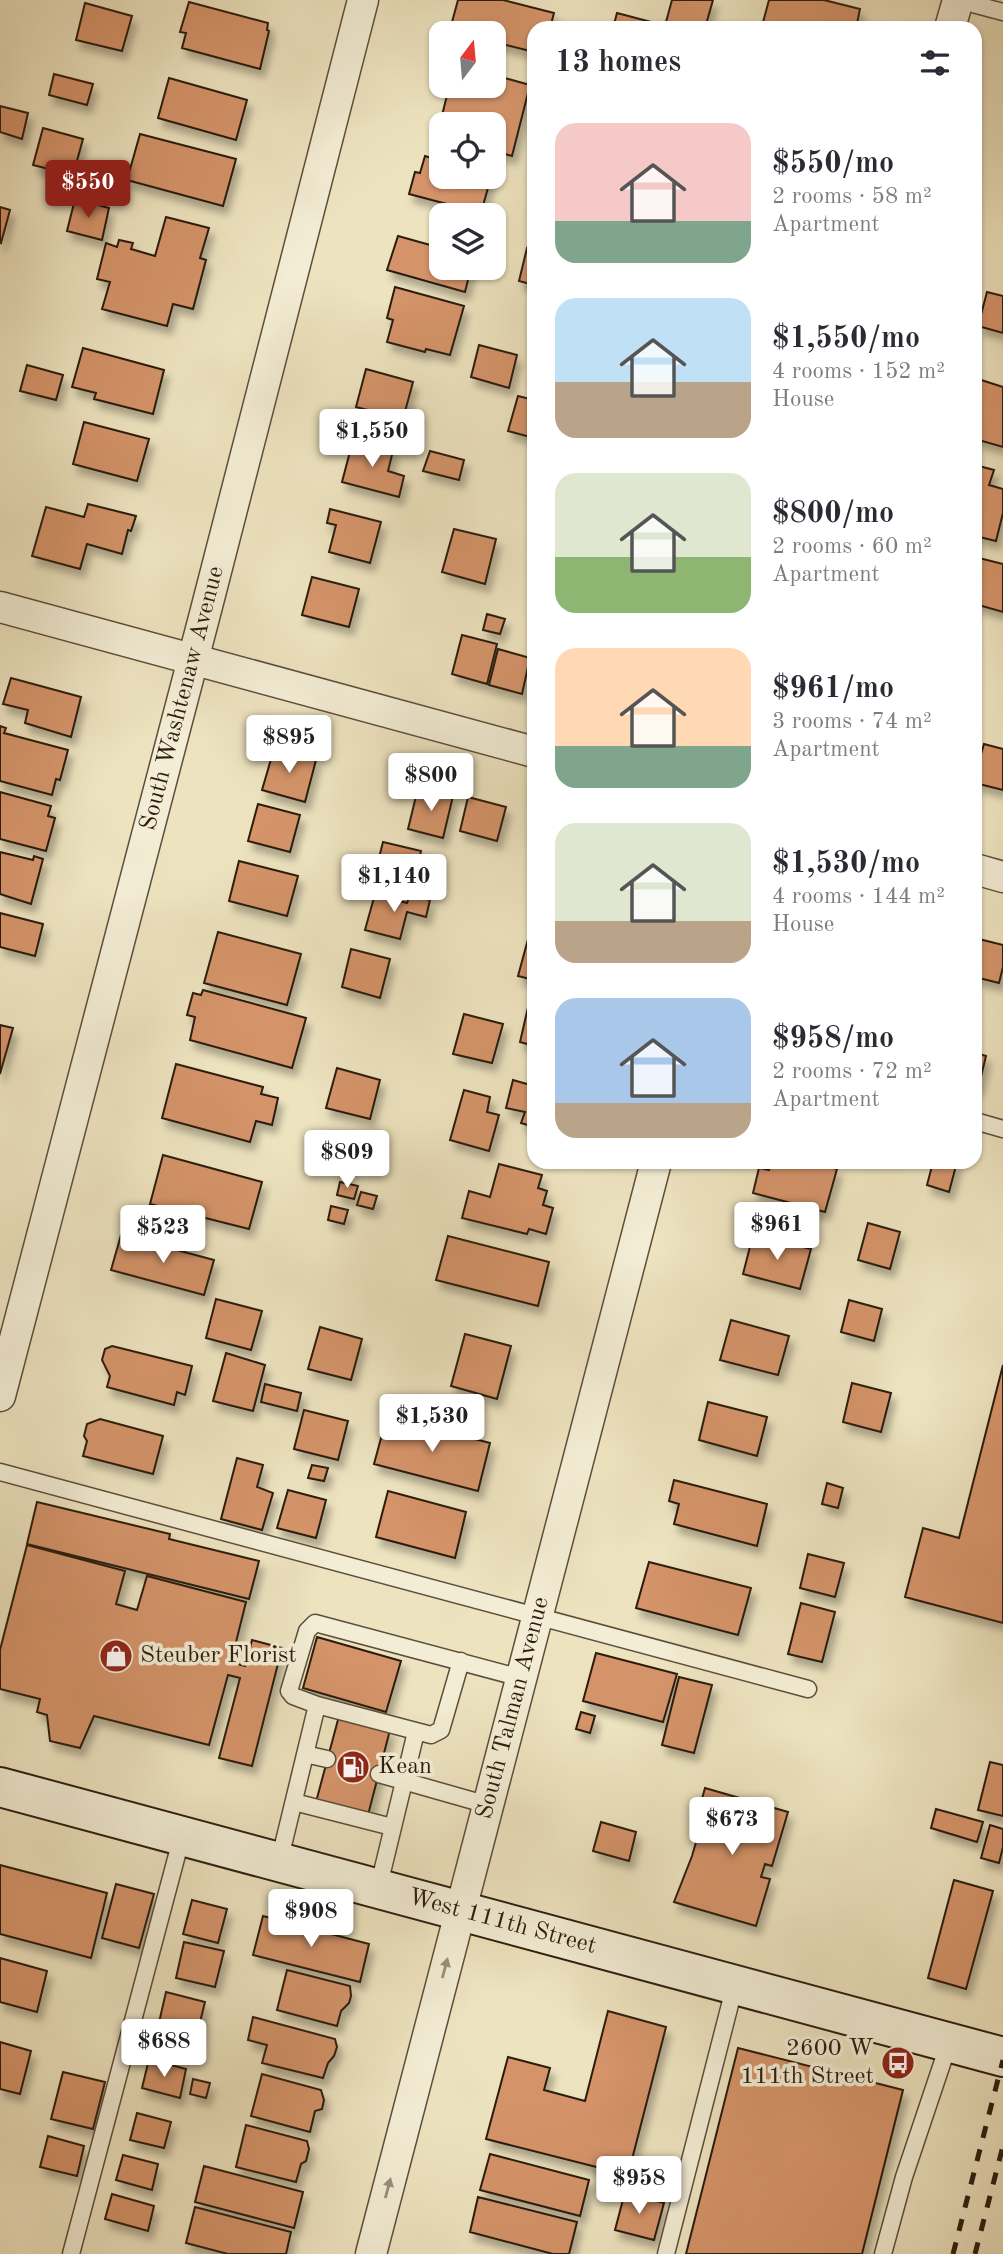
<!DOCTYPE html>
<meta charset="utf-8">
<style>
body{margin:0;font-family:"Old Standard TT",serif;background:#f7f7f7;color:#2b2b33;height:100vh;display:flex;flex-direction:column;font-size:26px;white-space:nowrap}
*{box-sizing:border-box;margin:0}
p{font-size:23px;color:#7c7c81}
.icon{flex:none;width:38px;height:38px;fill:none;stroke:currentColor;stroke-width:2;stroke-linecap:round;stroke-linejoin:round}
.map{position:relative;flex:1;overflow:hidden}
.drawer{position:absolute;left:527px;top:21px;width:455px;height:1148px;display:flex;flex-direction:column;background:#fff;border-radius:21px;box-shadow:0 2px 5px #0004}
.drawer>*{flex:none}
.needle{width:46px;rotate:16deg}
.tools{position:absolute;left:429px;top:21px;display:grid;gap:14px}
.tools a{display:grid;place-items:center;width:77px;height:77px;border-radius:14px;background:#fff;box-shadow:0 2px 5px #0004;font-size:35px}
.price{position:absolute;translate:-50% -60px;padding:0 16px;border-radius:7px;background:#fff;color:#222;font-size:23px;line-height:46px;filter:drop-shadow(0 2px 4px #0008)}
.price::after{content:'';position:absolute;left:50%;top:42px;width:21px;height:16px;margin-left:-10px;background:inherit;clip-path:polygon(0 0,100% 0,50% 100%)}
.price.on{background:#8f2418;color:#fff}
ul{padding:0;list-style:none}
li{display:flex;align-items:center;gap:21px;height:175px;padding:0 28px}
li span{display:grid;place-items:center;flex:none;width:196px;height:140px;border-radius:21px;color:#555}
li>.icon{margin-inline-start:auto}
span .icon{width:84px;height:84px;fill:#fffc;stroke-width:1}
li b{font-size:30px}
h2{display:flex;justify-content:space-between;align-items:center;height:84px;padding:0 28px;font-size:30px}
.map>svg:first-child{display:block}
.building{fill:#d49369;stroke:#2c1c0f;stroke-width:2;filter:url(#shadow)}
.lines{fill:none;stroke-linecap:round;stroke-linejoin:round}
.lane-casing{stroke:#5c4e3b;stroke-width:19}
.street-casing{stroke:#5c4e3b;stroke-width:33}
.secondary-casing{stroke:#2c1c0f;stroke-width:42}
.lane{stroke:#f3edd5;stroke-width:16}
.street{stroke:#f3edd5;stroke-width:30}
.secondary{stroke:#f3edd5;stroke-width:38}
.rail{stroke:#2c1c0f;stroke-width:5;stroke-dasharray:12 12;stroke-linecap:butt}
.oneway{fill:#998f7c}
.labels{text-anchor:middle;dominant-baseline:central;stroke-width:7;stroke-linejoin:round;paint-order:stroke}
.street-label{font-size:24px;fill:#2c1c0f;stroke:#f3edd5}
.poi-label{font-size:24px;fill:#2c1c0f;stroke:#f3edd5;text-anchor:start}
</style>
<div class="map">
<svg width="1003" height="2254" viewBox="0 0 1003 2254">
<defs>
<filter id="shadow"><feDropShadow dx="4.5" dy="8" stdDeviation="3.5" flood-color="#0004"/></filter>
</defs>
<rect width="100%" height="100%" fill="#ede3bf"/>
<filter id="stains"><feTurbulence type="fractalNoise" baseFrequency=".00286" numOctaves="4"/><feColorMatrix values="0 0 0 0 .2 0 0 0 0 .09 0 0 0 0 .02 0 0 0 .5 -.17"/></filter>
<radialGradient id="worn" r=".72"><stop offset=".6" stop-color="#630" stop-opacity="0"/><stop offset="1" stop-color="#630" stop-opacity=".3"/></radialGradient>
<path class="building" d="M458,0h45l51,13 -4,15h-16v24l-40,-10v-9h-45z
M672,0h41l-8,28h-13l-26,-6z
M769,0h55l36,9 -4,19h-87l-7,-2z
M189,2l79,21 -1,7 2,1 -9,38 -78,-21 4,-15 -6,-1z
M85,3l47,13 -10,35 -46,-11z
M617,13l38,10 -1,5h-41z
M54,74l39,10 -6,21 -38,-10z
M494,75l36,10 -18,71 -18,-5v-27h-53v13l-4,-1 12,-49 9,2v-3h36z
M169,78l78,22 -11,40 -78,-22z
M0,106l28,7 -6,26 -22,-7z
M43,128l40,11 -10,36 -40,-10z
M140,134l96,25 -13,47 -96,-26z
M425,156l16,5v16h50l-10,36 -72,-19 6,-22 5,1z
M75,199l34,9 -7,32 -35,-9z
M0,207l10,3 -9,33 -1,-1z
M166,217l43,11 -9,30 6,2 -13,49 -20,-5 -6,22 -65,-17 8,-27 -13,-3 9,-36 11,4 2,-7 14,3 -2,6 24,7z
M398,236l43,12v20h30l-6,24 -78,-22z
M527,248l7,2v35l-15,-4z
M395,287l69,19 -14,49 -24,-6 -1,3 -38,-10 6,-22 -6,-2z
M987,292l16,4v37l-25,-7z
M479,345l38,10 -8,33 -38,-11z
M83,348l81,22 -11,44 -59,-15 2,-6 -24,-6z
M27,365l36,10 -7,25 -36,-9z
M366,369l47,13 -10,37 -47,-12z
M975,378l28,9v60l-28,-8z
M518,396l16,4v38l-26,-7z
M84,422l65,17 -12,42 -64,-17z
M353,440l40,11 -5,20 16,5 -5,21 -57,-15z
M430,451l34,9 -5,20 -36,-9z
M975,465l19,5 -5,15 14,4v24l-7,28 -21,-5z
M88,504l48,12 -5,15 -3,-1 -6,24 -35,-10 -7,25 -48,-13 14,-49 38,10z
M330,509l51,13 -11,41 -41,-11 7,-27 -9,-2z
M454,529l42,10 -11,45 -43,-12z
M975,557l28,7v48l-28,-8z
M312,577l47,12 -10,38 -47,-12z
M487,614l18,5 -5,15 -17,-4z
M462,635l35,9 -10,40 -35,-10z
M498,649l32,9 -8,36 -33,-9z
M11,678l70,19 -10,40 -46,-14 3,-13 -25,-6z
M0,726l6,2 -2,5 64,17 -8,30 -4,-1 -4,16 -52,-14z
M984,744l19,5v41l-28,-7v-31l6,2z
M274,749l42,11 -11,42 -43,-12z
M418,788l35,8 -10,42 -35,-9z
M0,792l51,14 -3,10 7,2 -9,33 -46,-12z
M468,797l38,10 -9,34 -37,-10z
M258,804l42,11 -10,37 -42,-11z
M383,842l38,9 -8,37 -39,-10z
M0,852l33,8 1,-4 9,3 -12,45 -31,-10z
M239,861l59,15 -11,40 -58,-15z
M375,894l32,9 3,-8 20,5 -4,17 -19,-5 -7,27 -35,-9z
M0,913l43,11 -8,32 -35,-9z
M218,932l83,22 -14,51 -83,-22z
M530,932l4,1v47l-16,-4z
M975,938l28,7v22l-4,16 -24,-6z
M351,949l39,10 -10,39 -38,-11z
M203,990l103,28 -14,50 -102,-28 5,-23 -8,-2 6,-22 8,2z
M529,1003l5,1v42l-14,-4z
M464,1014l39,10 -11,39 -39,-9z
M0,1025l13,3 -13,46z
M975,1053l11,3 -8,33 -3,-1z
M176,1064l87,23 -2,7 17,4 -6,27 -16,-4 -6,21 -88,-24z
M337,1068l43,12 -10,39 -44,-11z
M513,1080l21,6v41l-13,-4 4,-11 -19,-4z
M464,1090l26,7 -3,15 12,3 -10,36 -39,-11z
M163,1155l99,27 -13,47 -99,-25z
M771,1162h39l27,7 -12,43 -72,-19 6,-25 10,2z
M933,1162h24l-8,30 -22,-7z
M499,1164l43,11 -4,13 9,3 -4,14 10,3 -7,26 -17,-5 -2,5 -65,-16 7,-27 21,6z
M340,1182l18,4 -4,13 -17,-4z
M361,1192l16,4 -4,13 -16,-4z
M331,1206l17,4 -4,14 -16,-4z
M868,1223l32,9 -10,37 -32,-9z
M121,1235l93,25 -10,35 -93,-25z
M753,1235l58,14 -11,40 -57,-15z
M448,1236l101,26 -11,44 -102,-26z
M216,1299l46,12 -11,39 -45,-12z
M849,1300l33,9 -8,32 -33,-9z
M731,1320l58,16 -11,39 -58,-15z
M320,1327l42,12 -11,41 -43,-11z
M465,1334l46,12 -14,53 -46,-13z
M112,1346l80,20 -7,29 -8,-3 -3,13 -67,-18 3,-11 -8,-16 3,-11z
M226,1353l39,12 -12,46 -40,-10z
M1003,1365v258l-98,-26 18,-69 36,10z
M852,1383l39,10 -10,39 -38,-10z
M265,1384l36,9 -4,18 -36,-9z
M708,1402l59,15 -10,39 -58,-16z
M304,1410l44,11 -10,39 -44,-11z
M387,1416l103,27 -12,48 -104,-27z
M100,1419l63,17 -10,38 -70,-18 4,-15 -3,-5 3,-12z
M237,1458l26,7 -6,22 16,6 -11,37 -41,-11z
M312,1465l16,3 -4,13 -16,-3z
M674,1480l93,24 -10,42 -83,-22 5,-20 -10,-3z
M827,1483l16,5 -5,20 -16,-4z
M288,1490l38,10 -10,38 -39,-10z
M388,1491l78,21 -11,46 -79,-21z
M37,1502l133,32 -1,5 90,22 -10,38 -222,-55z
M27,1545l98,26 -9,33 21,6 10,-34 99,26 -15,60 14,4 7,-26 30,8 -30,118 -33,-8 21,-80 -12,-3 -19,70 -115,-29 -14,32 -30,-7 -3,-26 -10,-3 3,-13 -40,-10v-39z
M808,1554l36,9 -9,34 -35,-9z
M649,1562l102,26 -13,47 -102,-27z
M801,1603l34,9 -13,50 -34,-8z
M317,1637l84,24 -15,51 -83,-24z
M596,1653l81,21 -14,48 -80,-21z
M679,1677l33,8 -18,68 -32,-8z
M581,1712l14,4 -5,17 -14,-4z
M339,1716l51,14 -22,85 -52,-13z
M990,1762l13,3v51l-25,-6z
M705,1788l83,24 -16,54 -7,-2 -4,13 9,2 -14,47 -82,-24 18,-46 14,-48 -6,-2z
M936,1809l47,13 -6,20 -46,-14z
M601,1822l35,10 -7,29 -36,-10z
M990,1825l13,4v18l-4,16 -18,-5z
M0,1865l107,28 -16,65 -91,-24z
M954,1880l39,11 -27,98 -38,-11z
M116,1884l38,10 -15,54 -37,-10z
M192,1900l35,9 -9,34 -35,-9z
M263,1916l106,28 -9,38 -107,-27z
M184,1942l40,9 -9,36 -39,-9z
M0,1958l47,13 -10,41 -37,-10z
M287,1970l63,16 1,10 -2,7 -8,8 -4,15 -60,-16z
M166,1992l39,10 -9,36 -38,-11z
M608,2011l58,16 -38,148 -142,-36 22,-82 42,11 -6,22 41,11z
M253,2017l82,22 2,8 -3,9 -6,7 -5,15 -61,-15 5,-18 -19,-5z
M0,2042l31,9 -11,43 -20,-5z
M738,2048l165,42 -41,164h-176z
M149,2059l37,10 -6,29 -38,-10z
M63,2072l42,10 -12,47 -42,-10z
M262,2074l59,16 3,10 -2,9 -7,2 -5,21 -59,-16z
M193,2079l17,4 -4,15 -16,-4z
M137,2113l34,9 -7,26 -34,-8z
M246,2125l61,16 2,8 -3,12 -5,3 -5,18 -60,-15z
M48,2136l36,10 -7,30 -37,-9z
M490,2154l99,26 -9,36 -100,-26z
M123,2155l35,9 -6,26 -36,-10z
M204,2166l99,26 -9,36 -99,-26z
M625,2192l39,11 -10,37 -39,-10z
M112,2194l42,12 -6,25 -43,-12z
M478,2197l99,25 -8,32h-16l-83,-22z
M195,2207l96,25 -5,22h-58l-42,-11z"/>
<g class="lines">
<defs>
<path id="lane" d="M958,0l45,12
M975,1121l28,8
M0,1472l808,217
M317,1705l114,30 10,-5 20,-69
M305,1754l22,5
M379,1774l109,31
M294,1802l98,25
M279,1862l38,-157 -24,-9 -4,-5 18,-60 8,-8 206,55
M378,1889l38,-157
M71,2254l111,-418
M666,2254l69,-269
M883,2254l21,-77 45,-134"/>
<g id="street">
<path d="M950,28l8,-28"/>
<path d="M0,607l534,145"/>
<path d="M975,869l28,8"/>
<path id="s1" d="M0,1396l206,-786 157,-610"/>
<path id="s2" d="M371,2254l285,-1092"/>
</g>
<g id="secondary">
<path id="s3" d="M0,1787l1003,270"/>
</g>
</defs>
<use href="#lane" class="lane-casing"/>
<use href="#street" class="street-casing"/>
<use href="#secondary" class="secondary-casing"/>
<use href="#lane" class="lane"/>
<use href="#street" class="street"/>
<use href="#secondary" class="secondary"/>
<path class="rail" d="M953,2254l50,-194
M975,2254l28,-108"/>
</g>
<defs><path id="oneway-solid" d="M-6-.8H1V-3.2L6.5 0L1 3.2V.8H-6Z" transform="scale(1.75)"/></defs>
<g class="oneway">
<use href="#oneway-solid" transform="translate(445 1968) rotate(-75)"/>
<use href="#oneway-solid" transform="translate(388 2188) rotate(-75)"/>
</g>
<defs>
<symbol id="shop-disc" viewBox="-11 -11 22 22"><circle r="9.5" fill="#8f2418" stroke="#f3edd5"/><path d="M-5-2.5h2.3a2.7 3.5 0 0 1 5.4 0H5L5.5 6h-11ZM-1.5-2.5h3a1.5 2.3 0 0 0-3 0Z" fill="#fff"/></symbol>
<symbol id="fuel-disc" viewBox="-11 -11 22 22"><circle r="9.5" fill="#8f2418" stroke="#f3edd5"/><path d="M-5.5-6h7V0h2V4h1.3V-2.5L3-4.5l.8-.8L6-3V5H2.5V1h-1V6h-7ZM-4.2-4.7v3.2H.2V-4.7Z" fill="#fff"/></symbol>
<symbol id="bus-disc" viewBox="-11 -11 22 22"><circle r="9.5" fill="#8f2418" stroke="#f3edd5"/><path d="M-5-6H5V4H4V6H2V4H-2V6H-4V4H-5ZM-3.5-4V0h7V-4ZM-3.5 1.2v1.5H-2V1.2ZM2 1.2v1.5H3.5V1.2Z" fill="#fff"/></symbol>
</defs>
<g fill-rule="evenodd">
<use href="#shop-disc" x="97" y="1637" width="38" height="38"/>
<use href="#fuel-disc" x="334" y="1748" width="38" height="38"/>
<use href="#bus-disc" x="879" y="2044" width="38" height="38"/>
</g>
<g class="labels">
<g class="street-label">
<text stroke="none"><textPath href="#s1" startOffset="721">South Washtenaw Avenue</textPath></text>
<text stroke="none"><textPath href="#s2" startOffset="564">South Talman Avenue</textPath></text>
<text stroke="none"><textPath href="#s3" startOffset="520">West 111th Street</textPath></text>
</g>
<g class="poi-label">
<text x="140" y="1656">Steuber Florist</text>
<text x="378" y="1767">Kean</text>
<text x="874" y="2049" text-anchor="end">2600 W<tspan x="874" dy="28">111th Street</tspan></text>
</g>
</g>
<rect width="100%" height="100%" filter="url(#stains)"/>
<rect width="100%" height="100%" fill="url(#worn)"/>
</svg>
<div class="tools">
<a><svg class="needle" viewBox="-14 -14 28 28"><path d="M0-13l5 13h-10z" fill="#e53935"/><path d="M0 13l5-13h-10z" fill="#7c7c81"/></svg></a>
<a><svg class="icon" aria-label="locate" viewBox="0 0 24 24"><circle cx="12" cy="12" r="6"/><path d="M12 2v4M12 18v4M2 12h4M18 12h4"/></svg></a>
<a><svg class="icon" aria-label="layers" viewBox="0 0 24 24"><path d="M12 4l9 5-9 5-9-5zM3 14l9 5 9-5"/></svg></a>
</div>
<b class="price on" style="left:88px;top:220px">$550</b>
<b class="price" style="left:372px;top:469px">$1,550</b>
<b class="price" style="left:289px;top:775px">$895</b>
<b class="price" style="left:431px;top:813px">$800</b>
<b class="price" style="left:394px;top:914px">$1,140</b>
<b class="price" style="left:347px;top:1190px">$809</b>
<b class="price" style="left:777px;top:1262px">$961</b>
<b class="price" style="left:163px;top:1265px">$523</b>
<b class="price" style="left:432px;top:1454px">$1,530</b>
<b class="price" style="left:732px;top:1857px">$673</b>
<b class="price" style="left:311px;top:1949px">$908</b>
<b class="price" style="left:164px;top:2079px">$688</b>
<b class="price" style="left:639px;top:2216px">$958</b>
<section class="drawer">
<h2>13 homes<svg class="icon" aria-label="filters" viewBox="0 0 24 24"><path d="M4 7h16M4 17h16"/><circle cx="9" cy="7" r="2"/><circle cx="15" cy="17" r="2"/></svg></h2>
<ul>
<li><span style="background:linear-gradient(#f6c9c9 70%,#7fa58c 0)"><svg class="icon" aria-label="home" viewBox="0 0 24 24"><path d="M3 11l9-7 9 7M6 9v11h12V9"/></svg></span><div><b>$550/mo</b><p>2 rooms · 58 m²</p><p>Apartment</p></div></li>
<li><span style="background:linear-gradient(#bfe0f5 60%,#b9a48a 0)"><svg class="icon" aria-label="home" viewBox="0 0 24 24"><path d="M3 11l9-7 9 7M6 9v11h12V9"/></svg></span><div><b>$1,550/mo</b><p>4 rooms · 152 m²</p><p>House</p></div></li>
<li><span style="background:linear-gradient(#dfe7d0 60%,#8fb573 0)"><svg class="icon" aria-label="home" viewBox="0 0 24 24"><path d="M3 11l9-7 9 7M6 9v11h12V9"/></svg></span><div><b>$800/mo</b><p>2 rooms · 60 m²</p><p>Apartment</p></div></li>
<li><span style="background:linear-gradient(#ffd9b3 70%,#7fa58c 0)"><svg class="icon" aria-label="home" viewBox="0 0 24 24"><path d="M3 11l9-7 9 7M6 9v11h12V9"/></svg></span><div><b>$961/mo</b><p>3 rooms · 74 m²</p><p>Apartment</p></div></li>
<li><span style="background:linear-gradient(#dfe7d0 70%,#b9a48a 0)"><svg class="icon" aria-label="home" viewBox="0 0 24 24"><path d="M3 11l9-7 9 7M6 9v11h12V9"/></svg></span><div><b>$1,530/mo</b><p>4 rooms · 144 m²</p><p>House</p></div></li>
<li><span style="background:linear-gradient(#a9c7e8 75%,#b9a48a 0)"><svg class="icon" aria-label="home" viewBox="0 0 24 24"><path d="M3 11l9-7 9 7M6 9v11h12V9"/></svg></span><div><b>$958/mo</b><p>2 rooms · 72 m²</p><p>Apartment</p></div></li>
</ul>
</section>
</div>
